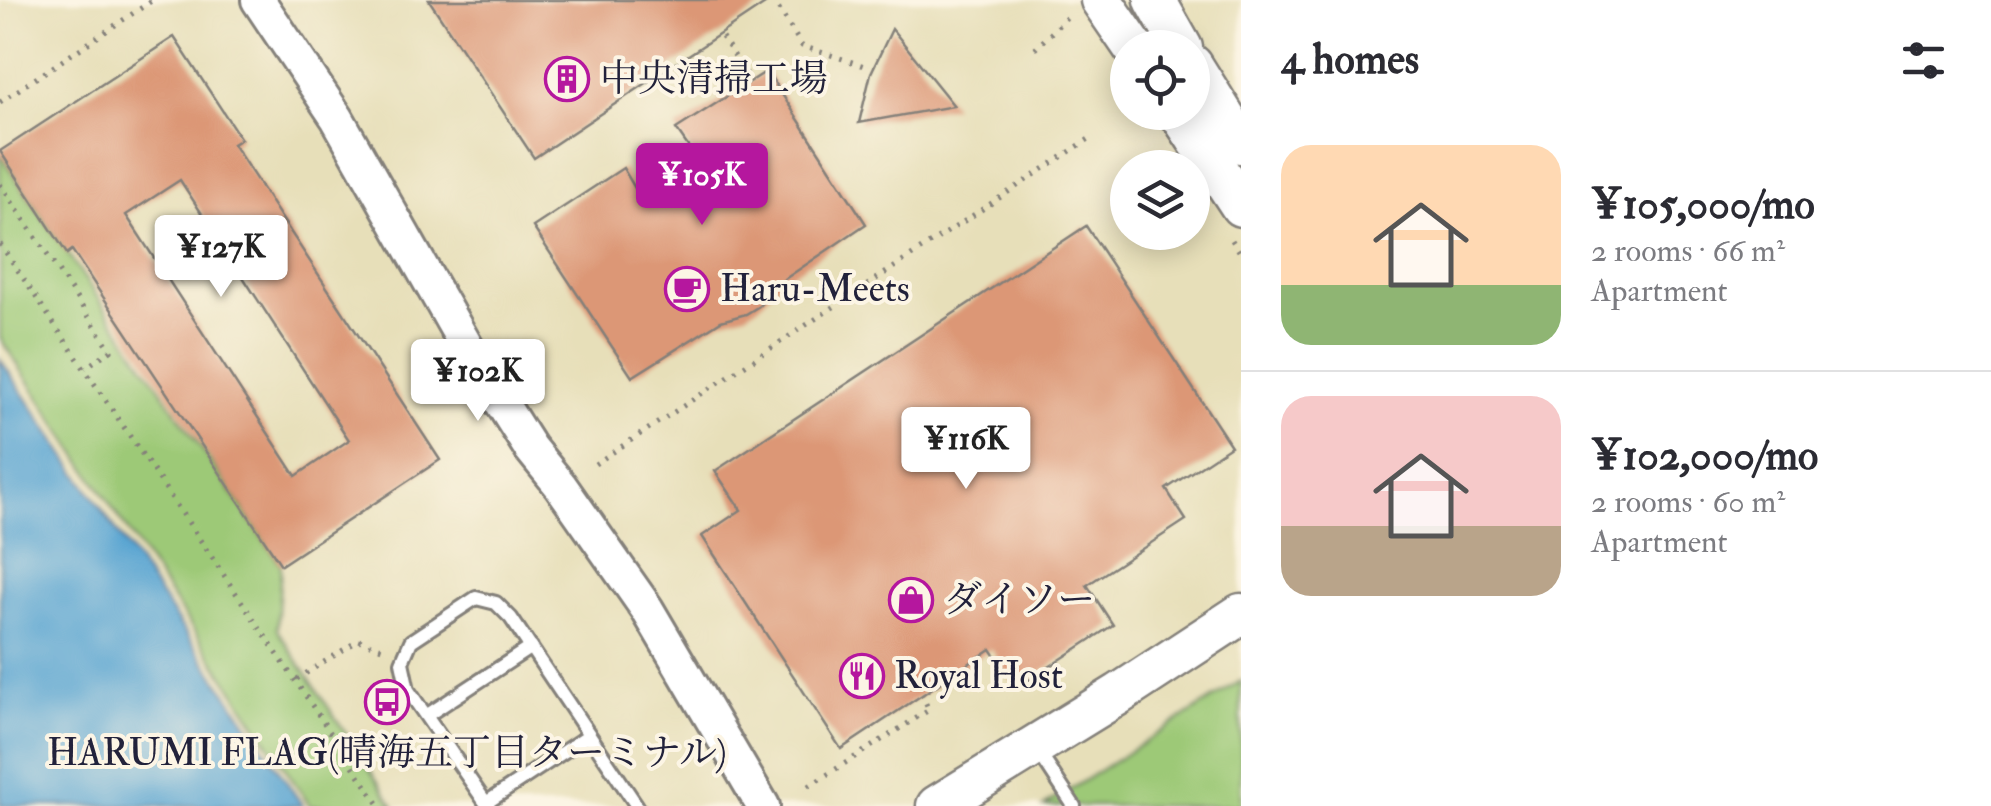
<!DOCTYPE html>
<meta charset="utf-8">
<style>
body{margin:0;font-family:"IM FELL Double Pica","Noto Serif JP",serif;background:#f7f7f7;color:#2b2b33;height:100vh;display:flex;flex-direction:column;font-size:38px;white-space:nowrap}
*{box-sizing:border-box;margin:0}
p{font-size:32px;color:#7c7c81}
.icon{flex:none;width:55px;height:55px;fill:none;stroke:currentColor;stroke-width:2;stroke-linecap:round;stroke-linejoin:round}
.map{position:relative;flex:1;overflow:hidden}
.sheet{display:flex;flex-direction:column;background:#fff;width:750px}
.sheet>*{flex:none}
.controls{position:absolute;left:1110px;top:30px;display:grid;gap:20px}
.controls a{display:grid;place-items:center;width:100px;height:100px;border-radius:50%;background:#fff;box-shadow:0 5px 25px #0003;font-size:50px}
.price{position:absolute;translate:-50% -85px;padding:0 22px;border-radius:10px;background:#fff;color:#222;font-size:32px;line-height:65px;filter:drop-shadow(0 2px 5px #0008)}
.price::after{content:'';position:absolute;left:50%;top:60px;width:30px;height:22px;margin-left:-15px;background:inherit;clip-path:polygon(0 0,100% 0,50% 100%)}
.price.active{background:#b5179e;color:#fff}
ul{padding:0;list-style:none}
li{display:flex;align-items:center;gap:30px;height:250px;padding:0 40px}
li+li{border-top:2px solid #e1e1e2}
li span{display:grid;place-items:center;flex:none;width:280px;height:200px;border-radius:30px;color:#555}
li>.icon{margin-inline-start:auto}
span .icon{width:120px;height:120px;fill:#fffc;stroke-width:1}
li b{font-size:42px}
h2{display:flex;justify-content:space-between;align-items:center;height:120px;padding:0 40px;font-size:42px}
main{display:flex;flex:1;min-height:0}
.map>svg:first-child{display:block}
.green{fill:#9dc977;stroke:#607659;stroke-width:2.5}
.water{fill:#5aa5d2;stroke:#3e6486;stroke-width:2.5}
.building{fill:#dc9776;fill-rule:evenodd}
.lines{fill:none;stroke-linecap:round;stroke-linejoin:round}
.service-casing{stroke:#84807a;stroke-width:18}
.tertiary-casing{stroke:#84807a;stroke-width:38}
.primary-casing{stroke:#84807a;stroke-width:45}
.path{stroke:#84807a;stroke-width:5;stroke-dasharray:2.5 8;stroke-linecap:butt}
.service{stroke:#fff;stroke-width:12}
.tertiary{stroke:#fff;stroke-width:32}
.primary{stroke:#fff;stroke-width:40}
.labels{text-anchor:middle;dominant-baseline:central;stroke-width:8;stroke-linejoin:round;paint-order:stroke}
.poi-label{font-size:38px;fill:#22223b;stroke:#fcf5e5;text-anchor:start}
</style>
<main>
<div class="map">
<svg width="1241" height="806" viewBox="0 0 1241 806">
<rect width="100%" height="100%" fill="#fcf5e5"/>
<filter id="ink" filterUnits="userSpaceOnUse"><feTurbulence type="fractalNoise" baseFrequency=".01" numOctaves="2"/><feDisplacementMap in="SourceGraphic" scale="20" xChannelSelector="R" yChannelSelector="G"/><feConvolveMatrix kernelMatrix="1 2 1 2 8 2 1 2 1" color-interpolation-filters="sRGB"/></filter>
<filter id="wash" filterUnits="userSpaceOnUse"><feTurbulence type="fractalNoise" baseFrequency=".0048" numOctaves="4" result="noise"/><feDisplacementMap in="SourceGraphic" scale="40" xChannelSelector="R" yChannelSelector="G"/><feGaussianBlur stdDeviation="2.25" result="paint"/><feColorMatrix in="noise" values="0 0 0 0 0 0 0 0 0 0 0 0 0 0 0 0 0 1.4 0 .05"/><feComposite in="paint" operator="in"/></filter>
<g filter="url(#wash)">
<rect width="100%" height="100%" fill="#e7dfb9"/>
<path class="green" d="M0,155l281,410 -4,65 117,176h-84l-310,-468z
M1241,681v125h-197z"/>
<path class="water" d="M0,359l303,447h-303z"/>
<g id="blocks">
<path class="building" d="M429,0h342l-237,158z
M892,29l62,77 -95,17 12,-50z
M174,37l67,102 -8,5 207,316 -159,105 -209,-315 -5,4 -67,-103zM180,180l169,260 -53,36 -170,-261z
M767,71l99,153 -87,59 -20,23 -13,8 -25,7 -89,56 -99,-150 90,-59 16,27 57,-37 -20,-29z
M1086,226l145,220 -65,43 20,31 -99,65 26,40 -90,59 -4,-6 -6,4 -22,-33 -150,100 -139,-213 39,-26 -26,-39z"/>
</g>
</g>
<g filter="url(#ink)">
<use href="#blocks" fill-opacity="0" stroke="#84807a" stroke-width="2.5"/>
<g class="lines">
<defs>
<path id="service" d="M426,716l105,-69
M1036,748l38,58
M486,803l103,-68
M488,806l-80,-116 -6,-28 9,-21 65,-43 20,5 15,15 126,188"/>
<path id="tertiary" d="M258,0l79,118 136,240 57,90 30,37 87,124 116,197"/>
<path id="primary" d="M1101,0l33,48
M1155,0l27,48
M1192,65l49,78
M1179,112l62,94
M937,806l182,-112 122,-80"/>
</defs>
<use href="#service" class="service-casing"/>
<use href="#tertiary" class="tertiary-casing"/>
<use href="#primary" class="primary-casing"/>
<path class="path" d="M773,0l29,46 66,21
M722,37l28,42
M1035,49l36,-36
M0,102l153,-102
M0,184l111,166 -26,18
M1232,240l9,14
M0,244l380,562
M595,464l497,-327
M297,679l62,-39 23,8
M809,786l120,-76 -7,-15"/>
<use href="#service" class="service"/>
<use href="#tertiary" class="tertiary"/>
<use href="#primary" class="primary"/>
</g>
</g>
<defs>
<symbol id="building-ring" viewBox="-11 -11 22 22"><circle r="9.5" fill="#fcf5e5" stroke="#b5179e" stroke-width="1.5"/><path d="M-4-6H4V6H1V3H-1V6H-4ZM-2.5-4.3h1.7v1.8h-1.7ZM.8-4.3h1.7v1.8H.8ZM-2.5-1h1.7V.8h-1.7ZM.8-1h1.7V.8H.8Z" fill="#b5179e"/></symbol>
<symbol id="cafe-ring" viewBox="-11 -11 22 22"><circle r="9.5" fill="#fcf5e5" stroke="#b5179e" stroke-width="1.5"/><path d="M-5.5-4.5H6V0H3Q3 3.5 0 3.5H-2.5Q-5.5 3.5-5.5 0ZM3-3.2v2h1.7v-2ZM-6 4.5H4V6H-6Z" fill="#b5179e"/></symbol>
<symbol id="shop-ring" viewBox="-11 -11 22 22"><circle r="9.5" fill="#fcf5e5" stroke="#b5179e" stroke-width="1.5"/><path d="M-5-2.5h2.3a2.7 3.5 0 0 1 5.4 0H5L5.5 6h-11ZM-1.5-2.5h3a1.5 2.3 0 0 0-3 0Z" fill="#b5179e"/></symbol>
<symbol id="restaurant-ring" viewBox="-11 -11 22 22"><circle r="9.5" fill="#fcf5e5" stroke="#b5179e" stroke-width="1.5"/><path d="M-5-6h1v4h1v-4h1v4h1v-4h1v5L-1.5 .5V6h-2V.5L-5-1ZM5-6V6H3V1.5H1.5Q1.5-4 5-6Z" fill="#b5179e"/></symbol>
<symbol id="bus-ring" viewBox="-11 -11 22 22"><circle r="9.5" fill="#fcf5e5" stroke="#b5179e" stroke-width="1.5"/><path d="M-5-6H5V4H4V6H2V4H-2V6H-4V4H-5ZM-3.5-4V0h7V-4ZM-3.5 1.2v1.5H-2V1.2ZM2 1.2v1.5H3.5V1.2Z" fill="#b5179e"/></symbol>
</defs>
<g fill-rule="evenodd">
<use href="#building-ring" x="542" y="54" width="50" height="50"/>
<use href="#cafe-ring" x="662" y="264" width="50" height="50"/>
<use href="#shop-ring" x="886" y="575" width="50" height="50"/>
<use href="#restaurant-ring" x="837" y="651" width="50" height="50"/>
<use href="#bus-ring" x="362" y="677" width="50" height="50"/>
</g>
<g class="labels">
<g class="poi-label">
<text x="600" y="79">中央清掃工場</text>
<text x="720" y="289">Haru-Meets</text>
<text x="944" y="600">ダイソー</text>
<text x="894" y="676">Royal Host</text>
<text x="387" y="753" text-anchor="middle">HARUMI FLAG(晴海五丁目ターミナル)</text>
</g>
</g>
</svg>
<div class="controls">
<a><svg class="icon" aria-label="locate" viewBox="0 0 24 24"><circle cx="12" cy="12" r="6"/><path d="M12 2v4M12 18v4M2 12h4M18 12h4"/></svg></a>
<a><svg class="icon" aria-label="layers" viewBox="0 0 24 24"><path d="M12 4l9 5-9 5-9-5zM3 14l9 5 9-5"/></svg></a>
</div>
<b class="price active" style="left:702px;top:228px">¥105K</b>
<b class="price" style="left:221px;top:300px">¥127K</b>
<b class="price" style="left:478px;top:424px">¥102K</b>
<b class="price" style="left:966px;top:492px">¥116K</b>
</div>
<section class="sheet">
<h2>4 homes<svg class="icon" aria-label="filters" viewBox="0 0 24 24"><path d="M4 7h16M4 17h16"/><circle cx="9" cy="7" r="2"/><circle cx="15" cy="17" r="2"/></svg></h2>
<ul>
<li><span style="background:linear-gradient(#ffd9b3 70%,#8fb573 0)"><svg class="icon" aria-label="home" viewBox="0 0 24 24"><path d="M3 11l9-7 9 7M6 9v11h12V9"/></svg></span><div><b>¥105,000/mo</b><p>2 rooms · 66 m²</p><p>Apartment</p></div></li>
<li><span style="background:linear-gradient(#f6c9c9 65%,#b9a48a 0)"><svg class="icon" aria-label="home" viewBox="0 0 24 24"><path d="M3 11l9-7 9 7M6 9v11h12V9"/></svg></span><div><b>¥102,000/mo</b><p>2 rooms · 60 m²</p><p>Apartment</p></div></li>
</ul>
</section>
</main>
